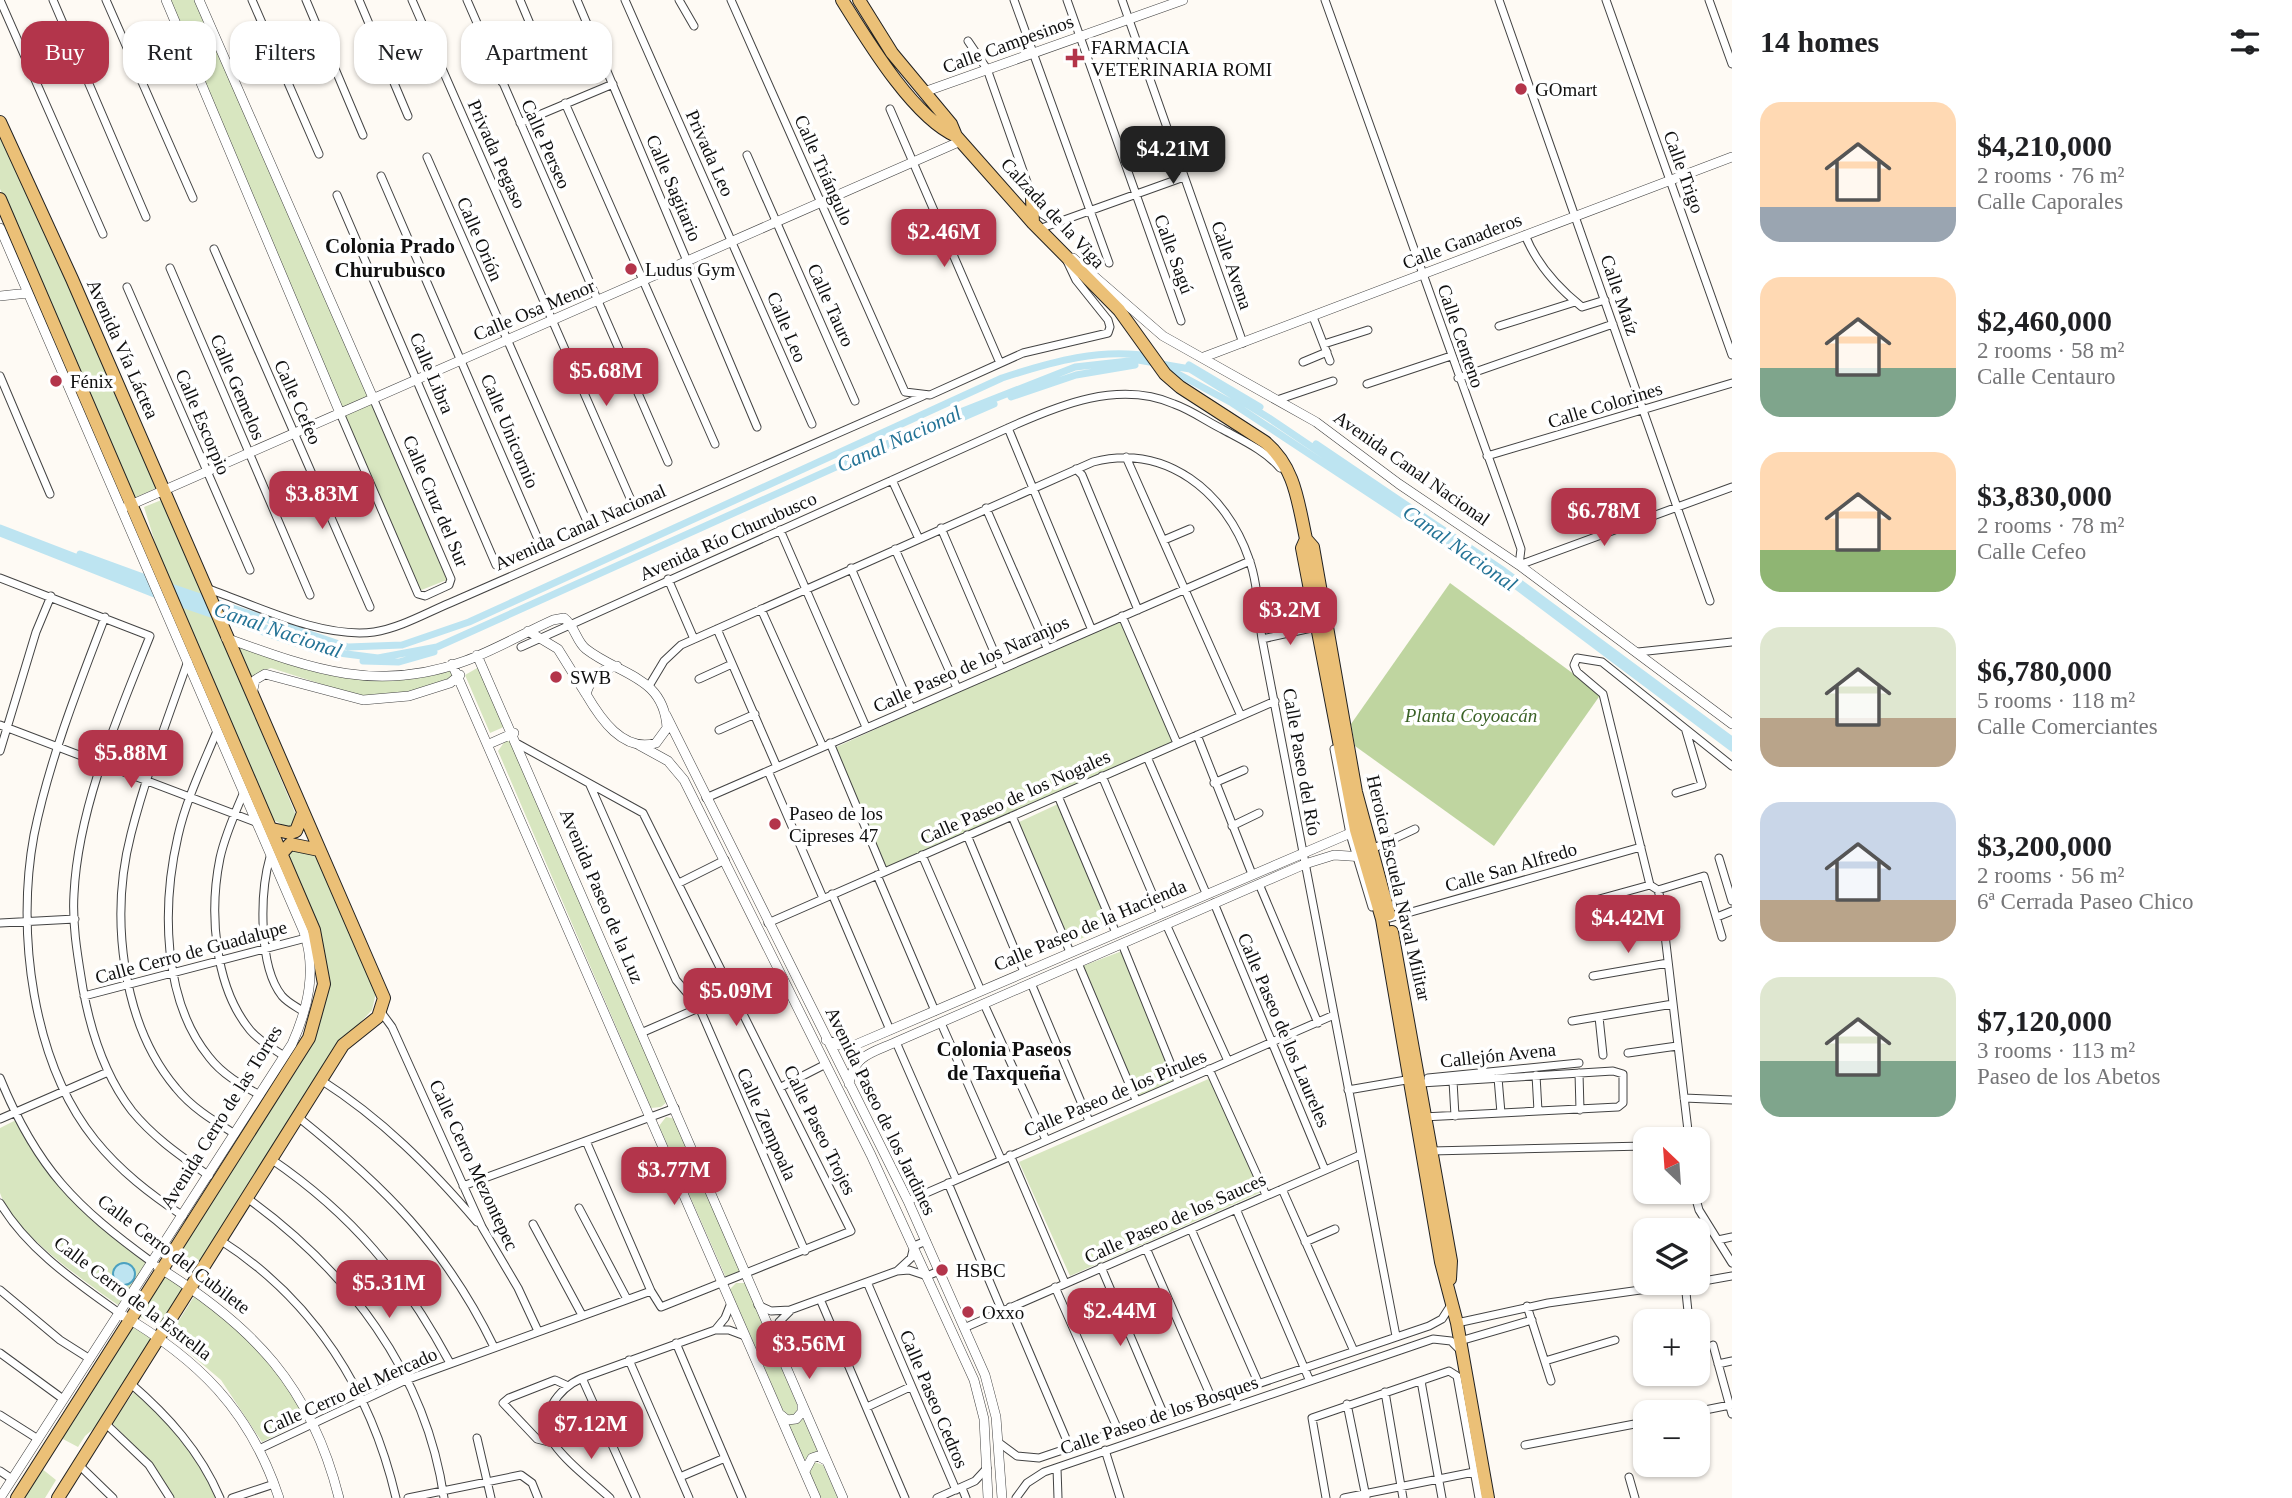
<!DOCTYPE html>
<meta charset="utf-8">
<style>
body{margin:0;font-family:"Times New Roman",serif;background:#f6f6f6;color:#202124;height:100vh;display:flex;flex-direction:column;font-size:26px;white-space:nowrap}
*{box-sizing:border-box;margin:0}
p{font-size:23px;color:#757577}
.icon{flex:none;width:38px;height:38px;fill:none;stroke:currentColor;stroke-width:2;stroke-linecap:round;stroke-linejoin:round}
.map{position:relative;flex:1;overflow:hidden}
.panel{display:flex;flex-direction:column;background:#fff;width:560px}
.panel>*{flex:none}
.top-card{position:absolute;left:21px;top:21px;width:665px;height:63px;display:flex;gap:14px}
.needle{width:46px;rotate:335deg}
.tools{position:absolute;left:1633px;top:1127px;display:grid;gap:14px}
.tools a{display:grid;place-items:center;width:77px;height:77px;border-radius:14px;background:#fff;box-shadow:0 2px 5px #0004;font-size:35px}
.price{position:absolute;translate:-50% -60px;padding:0 16px;border-radius:14px;background:#b3354b;color:#fff;font-size:23px;line-height:46px;filter:drop-shadow(0 2px 4px #0008)}
.price::after{content:'';position:absolute;left:50%;top:42px;width:21px;height:16px;margin-left:-10px;background:inherit;clip-path:polygon(0 0,100% 0,50% 100%)}
.price.current{background:#222;color:#fff}
ul{padding:0;list-style:none}
li{display:flex;align-items:center;gap:21px;height:175px;padding:0 28px}
li span{display:grid;place-items:center;flex:none;width:196px;height:140px;border-radius:21px;color:#555}
li>.icon{margin-inline-start:auto}
span .icon{width:84px;height:84px;fill:#fffc;stroke-width:1}
li b{font-size:30px}
h2{display:flex;justify-content:space-between;align-items:center;height:84px;padding:0 28px;font-size:30px}
.tag{padding:0 24px;border-radius:21px;background:#fff;box-shadow:0 2px 5px #0004;font-size:24px;line-height:63px}
.tag.current{background:#b3354b;color:#fff}
main{display:flex;flex:1;min-height:0}
.map>svg:first-child{display:block}
.green{fill:#d8e6c0}
.forest{fill:#bfd5a0}
.water{fill:#bde4f1;stroke:#4ba1c0;stroke-width:2}
.lines{fill:none;stroke-linecap:round;stroke-linejoin:round}
.canal{stroke:#bde4f1;stroke-width:7}
.minor-casing{stroke:#434343;stroke-width:9}
.tertiary-casing{stroke:#434343;stroke-width:10}
.primary-casing{stroke:#212121;stroke-width:14}
.minor{stroke:#fff;stroke-width:7}
.tertiary{stroke:#fff;stroke-width:9}
.primary{stroke:#ebc077;stroke-width:12}
.poi-dot{fill:#b3354b;stroke:#fff;stroke-width:2.5}
.labels{text-anchor:middle;dominant-baseline:central;stroke-width:7;stroke-linejoin:round;paint-order:stroke}
.street-label{font-size:19px;fill:#101010;stroke:#fff}
.poi-label{font-size:19px;fill:#101010;stroke:#fff;text-anchor:start}
.park-label{font-size:19px;font-style:italic;fill:#3a6226;stroke:#fff}
.neighbourhood-label{font-size:21px;font-weight:bold;fill:#101010;stroke:#fff}
.water-label{font-size:21px;font-style:italic;fill:#247396;stroke:#fff}
</style>
<main>
<div class="map">
<svg width="1732" height="1498" viewBox="0 0 1732 1498">
<rect width="100%" height="100%" fill="#fefaf4"/>
<path class="green" d="M168,0h28l253,579 -30,12z
M0,125l161,361 -27,12 -134,-309z
M164,499l134,321 -6,9 -19,-9 -114,-265 -15,-48z
M1125,616l56,131 -294,128 -55,-126z
M234,646l143,34 75,-11 3,8 -48,15 -45,5 -91,-29 -12,4 -9,11z
M479,667l27,59 -16,7 -25,-58z
M505,741h7l156,360 -7,6 -10,1 -153,-357z
M1058,804l51,122 -42,19 -50,-122z
M294,849l23,4 59,140 -4,17 -29,31 -146,234 -23,-15 126,-195 25,-65 -36,-142v-6z
M1122,951l58,127 -42,19 -55,-131z
M1213,1077l51,114 -194,85 -51,-114z
M666,1117l11,2 64,155 -14,6 -68,-154z
M16,1120c37,65 73,98 131,142l-29,43c-34,-24 -104,-72 -118,-112 0,-15 0,-49 0,-65z
M165,1275l22,13 -26,42 -22,-14z
M736,1283h9l54,126 -5,7 -9,-1 -55,-126z
M195,1295c52,36 81,69 112,125l-45,22 -41,-62 -52,-44z
M133,1327l22,14 -51,79 -19,16 -7,11 -17,-9z
M136,1389l51,48 31,61h-44l-23,-35 -39,-40z
M802,1416l17,38 -9,1 -6,6 -17,-39z
M814,1462l9,3 15,33h-17l-12,-27z
M41,1468l15,12 -11,18h-24z"/>
<path class="forest" d="M1450,583l151,111 -107,152 -139,-100 -4,-22z"/>
<path class="water" d="M113 1274a11 11 0 1 1 22 0a11 11 0 1 1-22 0Z"/>
<g class="lines">
<path class="canal" d="M1189,365l71,42
M1167,368l65,35 238,157
M1011,397l65,-22 59,-10
M1316,444l188,127 228,169
M844,469l150,-65
M0,528l156,60
M0,533l162,64
M80,554l74,27
M165,585l183,62 54,-2 67,-23 533,-244c49,-16 100,-31 151,-21
M171,593l160,59 47,6 59,-11 503,-227 135,-53 63,-7 52,9 79,49 234,158 229,172
M173,601l154,53
M363,661l36,1 35,-10"/>
<defs>
<path id="minor" d="M0,0l103,234
M53,0l93,217
M106,0l87,198
M252,0l67,154
M306,0l57,135
M359,0l49,116
M412,0l222,507
M467,0l201,462
M520,0l26,62
M577,0l180,427
M625,0l187,424
M679,0l15,26
M731,0l174,392 25,3 93,-42 85,-20 2,-6 -2,-7 -32,-40 -9,-19
M1014,0l95,263
M1067,0l114,321
M1122,0l121,343
M1325,0l186,520 10,29 -2,16 213,-78
M1499,0l211,601
M1606,0l126,355
M1709,0l23,64
M968,41l19,28 47,133 8,12 14,9
M502,82l93,-43
M565,103l150,341
M890,109l110,254
M520,123l93,-39
M747,155l108,246
M427,157l162,369
M381,176l160,370
M337,195l159,370
M1039,229l145,-52
M1525,235c12,30 32,52 57,72l23,-7
M214,249l156,358
M170,268l140,327
M127,287l123,283
M1313,317l17,44
M1499,326l76,-24
M1324,344l44,-14
M1303,362l24,-10
M0,376l50,118
M1458,378l155,-54
M1367,384l84,-28
M1280,399l53,-18
M340,413l78,181 7,2 24,-11 2,-6 -78,-181
M1008,428l83,200
M1487,456l245,-73
M1126,457l115,259
M1076,469l6,6 56,135
M892,480l27,59
M986,508l61,140
M941,528l60,140
M780,530l86,197
M1164,540l26,-11
M895,549l62,139
M851,568l60,140
M0,578l150,58c-32,80 -72,172 -76,258 -2,32 4,64 9,95 8,44 22,87 49,122 22,27 49,45 77,65
M668,579l26,60
M206,588c49,17 115,51 168,44 26,-4 52,-19 76,-29l473,-207
M761,609l62,138
M1122,616l55,127
M105,617c-27,70 -56,144 -71,218 -18,96 -2,227 61,305 25,31 55,54 88,76
M717,629l60,138
M1262,639l54,-12
M521,647l487,-219c51,-23 111,-48 166,-24 17,6 32,17 48,25 20,11 44,22 58,39
M1638,652l94,-10
M188,661c-20,57 -42,114 -57,173 -21,81 -10,189 45,254 16,20 38,33 59,46
M699,679l33,-15
M649,686l15,-25 17,-16 412,-183c73,-19 133,30 156,97 9,24 9,54 13,80l134,697
M0,725l258,98
M719,730l36,-16
M217,731c-14,34 -31,69 -39,105 -16,69 -16,163 31,221 13,17 32,28 51,38
M1197,735l55,139
M830,743l54,129
M518,744l125,69 208,418 -190,76 -10,-16 -65,-150
M1334,749l16,85 22,73
M0,751l36,-119 15,-36
M1147,757l59,136
M768,771l55,127
M1102,776l59,138
M1214,783l30,-13
M590,785l86,195 23,27 106,244
M244,792c-9,21 -19,43 -24,66 -11,54 -6,128 30,172 9,11 22,18 34,26
M1676,793l26,-8 -16,-54
M1058,796l58,137
M706,798l544,-237
M1012,816l58,136
M1232,826l27,-13
M967,835l57,137
M1372,849l43,-20
M922,855l59,136
M270,857c-10,35 -12,109 12,139 6,7 15,11 22,16
M1719,858l13,43
M877,875l58,136
M679,883l46,-23
M1259,884l59,139
M1658,890l46,-14 18,61
M832,894l58,136
M1214,903l111,267
M1581,904l69,-19
M1717,917l15,-6
M1390,918l251,-71
M0,923l75,-4
M768,923l507,-222
M1166,924l62,137
M1596,935l69,-10
M1122,944l56,138
M1078,963l58,137
M1593,976l75,-13
M1031,983l58,138
M84,996l222,-58
M984,1004l62,136
M381,1012l11,15 90,200 36,61 20,43
M1599,1017l4,38
M1572,1021l101,-17
M941,1023l60,136
M641,1033l92,-40
M896,1042l60,137
M1628,1053l49,-7
M1209,1069l57,126
M1579,1073l1,37
M1536,1075l2,36
M0,1078c37,91 76,129 153,185
M1428,1078l151,-15
M1498,1078l3,35
M321,1080c61,39 109,87 156,142
M1453,1081l2,35
M1421,1083l192,-12 10,3v29l-5,4 -195,10
M781,1087l45,-23
M1348,1090l64,-11
M1684,1098l48,2
M298,1117c86,69 147,129 196,230
M0,1119l108,-47
M1689,1139l-28,-238 -3,-11 -8,-5 -47,-191 -26,-22 -3,-7 3,-7 25,4 130,104
M1431,1151l214,-5
M1010,1155l55,128
M271,1159c82,56 132,117 179,204
M948,1183l54,128
M463,1186l212,-78
M1282,1189l71,160
M1694,1192l5,18 33,53
M247,1198c100,72 179,174 197,300
M908,1201l426,-186
M0,1203c28,47 76,79 119,110
M579,1208l48,91
M1236,1209l73,170
M533,1224l49,91
M1191,1229l67,153
M220,1240c94,60 151,151 176,258
M1718,1240l14,-3
M1305,1242l30,-13
M1146,1248l66,151
M1101,1267l63,148
M897,1271l12,-1 18,6 12,-5
M867,1282l89,208
M1698,1282l34,-6
M1685,1283l4,38
M1055,1287l64,145
M0,1290l60,50 30,19
M820,1299l85,199
M758,1305l13,6 19,-1 107,-39 14,-13 3,-12 12,-5
M1527,1306l24,75
M1010,1307l60,141
M1457,1323l91,-20 142,-20
M964,1328l396,-173
M716,1329l9,-11 6,-15
M773,1339l6,-17 11,-11
M1460,1341l72,-21
M676,1343l66,155
M1713,1345l19,69
M0,1353l63,46
M629,1360l60,138
M1545,1361l70,-21
M1718,1364l14,-3
M582,1378l54,120
M1421,1381l21,117
M130,1383c38,33 70,68 90,115
M1385,1392l18,106
M1347,1404l19,93
M867,1407l43,-20
M1695,1412l35,-7
M0,1415l38,24
M105,1423l44,42 21,33
M477,1438l14,60
M998,1442l19,14 22,2 390,-132 13,-7 9,-14
M553,1443l-16,-4 -34,-36 6,-5 46,-18 11,5
M1525,1445l120,-23
M259,1449l147,-69 245,-89
M1105,1450l15,48
M79,1465l34,33
M1057,1468l1,30
M0,1471l12,8
M680,1477l45,-19
M1629,1477l6,21
M962,1488l4,10
M232,1498l42,-14
M408,1498l113,-23 11,8 6,15
M610,1498c-18,-17 -42,-34 -56,-54 -19,-27 5,-56 28,-66l133,-48h14l16,6
M937,1498l38,-17 12,-13
M1016,1498l11,-15 17,-11 389,-133 18,2 10,10
M1326,1498l-14,-80 137,-47 8,5 22,122
M1344,1498l130,-26"/>
<path id="tertiary" d="M166,0l174,413
M199,0l174,398
M924,92l259,-92
M0,228l304,704c13,39 4,76 -12,112l-292,454
M1073,258l90,78 153,86 83,62 120,81 213,159
M0,296l28,-3
M1204,357l528,-200
M128,506l833,-365
M528,631l30,18 28,45
M226,638c83,30 151,56 239,23 30,-11 59,-28 88,-41l11,-2c11,8 12,23 22,31 33,26 78,27 81,79l-11,15c-33,10 -56,-25 -70,-49 5,-17 14,-24 31,-28
M477,655l366,843
M452,664l364,834
M252,694l3,-14 10,-6 98,26 46,-4 41,-13 10,-8
M666,715l242,486 77,174 11,42 6,81
M489,744l25,-11
M639,745l29,16 16,19 187,375 103,225 10,39 4,79
M826,1040l19,6 10,-1 505,-216
M849,1084c5,-29 22,-31 47,-42l409,-178 29,-9 30,2
M158,1267c95,59 153,119 181,231
M119,1313c79,46 131,97 160,185
M781,1415l6,5 9,-1 6,-7v-8
M805,1471l7,-13 6,-2 9,5"/>
<path id="primary" d="M842,0c25,40 71,117 114,136
M859,0l33,53 59,71 5,12 77,87 86,87 46,64 15,13 85,55c30,25 33,60 41,97l-4,9 54,282 26,89 59,343 16,61 31,175
M0,122l72,157 312,719 -6,19 -35,28 -285,453
M1032,198l1,25
M0,199l314,731 10,54 -15,54 -292,460
M1306,539l7,8 43,245 33,122
M272,829l18,4 6,-2 7,-18
M282,853l8,-9 29,6
M1392,932l59,329 -1,18"/>
</defs>
<use href="#minor" class="minor-casing"/>
<use href="#tertiary" class="tertiary-casing"/>
<use href="#primary" class="primary-casing"/>
<use href="#minor" class="minor"/>
<use href="#tertiary" class="tertiary"/>
<use href="#primary" class="primary"/>
</g>
<g class="poi-dot">
<path d="M1071.5 47.5h7v7h7v7h-7v7h-7v-7h-7v-7h7z"/>
<circle cx="1521" cy="89" r="7"/>
<circle cx="631" cy="269" r="7"/>
<circle cx="56" cy="381" r="7"/>
<circle cx="556" cy="677" r="7"/>
<circle cx="775" cy="824" r="7"/>
<circle cx="942" cy="1270" r="7"/>
<circle cx="968" cy="1312" r="7"/>
</g>
<g class="labels">
<g class="street-label">
<text transform="translate(1008 44) rotate(-20)">Calle Campesinos</text>
<text transform="translate(546 144) rotate(66)">Calle Perseo</text>
<text transform="translate(710 153) rotate(66)">Privada Leo</text>
<text transform="translate(497 154) rotate(66)">Privada Pegaso</text>
<text transform="translate(824 170) rotate(66)">Calle Triángulo</text>
<text transform="translate(1684 172) rotate(70)">Calle Trigo</text>
<text transform="translate(674 188) rotate(67)">Calle Sagitario</text>
<text transform="translate(1053 213) rotate(47)">Calzada de la Viga</text>
<text transform="translate(480 239) rotate(67)">Calle Orión</text>
<text transform="translate(1462 241) rotate(-21)">Calle Ganaderos</text>
<text transform="translate(1174 254) rotate(70)">Calle Sagú</text>
<text transform="translate(1232 265) rotate(71)">Calle Avena</text>
<text transform="translate(1620 295) rotate(71)">Calle Maíz</text>
<text transform="translate(831 305) rotate(66)">Calle Tauro</text>
<text transform="translate(534 310) rotate(-23)">Calle Osa Menor</text>
<text transform="translate(787 327) rotate(67)">Calle Leo</text>
<text transform="translate(1461 336) rotate(71)">Calle Centeno</text>
<text transform="translate(123 349) rotate(66)">Avenida Vía Láctea</text>
<text transform="translate(432 373) rotate(67)">Calle Libra</text>
<text transform="translate(238 387) rotate(67)">Calle Gemelos</text>
<text transform="translate(298 402) rotate(66)">Calle Cefeo</text>
<text transform="translate(1605 405) rotate(-17)">Calle Colorines</text>
<text transform="translate(203 422) rotate(67)">Calle Escorpio</text>
<text transform="translate(510 431) rotate(67)">Calle Unicornio</text>
<text transform="translate(1412 468) rotate(35)">Avenida Canal Nacional</text>
<text transform="translate(436 501) rotate(67)">Calle Cruz del Sur</text>
<text transform="translate(580 527) rotate(-24)">Avenida Canal Nacional</text>
<text transform="translate(728 536) rotate(-24)">Avenida Río Churubusco</text>
<text transform="translate(971 664) rotate(-24)">Calle Paseo de los Naranjos</text>
<text transform="translate(1302 762) rotate(80)">Calle Paseo del Río</text>
<text transform="translate(1015 797) rotate(-24)">Calle Paseo de los Nogales</text>
<text transform="translate(1511 867) rotate(-16)">Calle San Alfredo</text>
<text transform="translate(1399 888) rotate(77)">Heroica Escuela Naval Militar</text>
<text transform="translate(602 896) rotate(67)">Avenida Paseo de la Luz</text>
<text transform="translate(1090 925) rotate(-23)">Calle Paseo de la Hacienda</text>
<text transform="translate(191 952) rotate(-15)">Calle Cerro de Guadalupe</text>
<text transform="translate(1284 1030) rotate(67)">Calle Paseo de los Laureles</text>
<text transform="translate(1498 1055) rotate(-6)">Callejón Avena</text>
<text transform="translate(1115 1093) rotate(-23)">Calle Paseo de los Pirules</text>
<text transform="translate(881 1111) rotate(64)">Avenida Paseo de los Jardines</text>
<text transform="translate(221 1117) rotate(-58)">Avenida Cerro de las Torres</text>
<text transform="translate(767 1124) rotate(66)">Calle Zempoala</text>
<text transform="translate(820 1130) rotate(64)">Calle Paseo Trojes</text>
<text transform="translate(474 1165) rotate(65)">Calle Cerro Mezontepec</text>
<text transform="translate(1175 1218) rotate(-24)">Calle Paseo de los Sauces</text>
<text transform="translate(174 1254) rotate(37)">Calle Cerro del Cubilete</text>
<text transform="translate(133 1298) rotate(37)">Calle Cerro de la Estrella</text>
<text transform="translate(350 1391) rotate(-24)">Calle Cerro del Mercado</text>
<text transform="translate(934 1399) rotate(67)">Calle Paseo Cedros</text>
<text transform="translate(1159 1415) rotate(-19)">Calle Paseo de los Bosques</text>
</g>
<g class="poi-label">
<text x="1091" y="47">FARMACIA<tspan x="1091" dy="22">VETERINARIA ROMI</tspan></text>
<text x="1535" y="89">GOmart</text>
<text x="645" y="269">Ludus Gym</text>
<text x="70" y="381">Fénix</text>
<text x="570" y="677">SWB</text>
<text x="789" y="813">Paseo de los<tspan x="789" dy="22">Cipreses 47</tspan></text>
<text x="956" y="1270">HSBC</text>
<text x="982" y="1312">Oxxo</text>
</g>
<g class="park-label">
<text x="1471" y="715">Planta Coyoacán</text>
</g>
<g class="neighbourhood-label">
<text x="390" y="246">Colonia Prado<tspan x="390" dy="24">Churubusco</tspan></text>
<text x="1004" y="1049">Colonia Paseos<tspan x="1004" dy="24">de Taxqueña</tspan></text>
</g>
<g class="water-label">
<text transform="translate(899 439) rotate(-24)">Canal Nacional</text>
<text transform="translate(1460 548) rotate(35)">Canal Nacional</text>
<text transform="translate(278 630) rotate(19)">Canal Nacional</text>
</g>
</g>
</svg>
<div class="tools">
<a><svg class="needle" viewBox="-14 -14 28 28"><path d="M0-13l5 13h-10z" fill="#e53935"/><path d="M0 13l5-13h-10z" fill="#757577"/></svg></a>
<a><svg class="icon" aria-label="layers" viewBox="0 0 24 24"><path d="M12 4l9 5-9 5-9-5zM3 14l9 5 9-5"/></svg></a>
<a>+</a>
<a>−</a>
</div>
<b class="price current" style="left:1173px;top:186px">$4.21M</b>
<b class="price" style="left:944px;top:269px">$2.46M</b>
<b class="price" style="left:606px;top:408px">$5.68M</b>
<b class="price" style="left:322px;top:531px">$3.83M</b>
<b class="price" style="left:1604px;top:548px">$6.78M</b>
<b class="price" style="left:1290px;top:647px">$3.2M</b>
<b class="price" style="left:131px;top:790px">$5.88M</b>
<b class="price" style="left:1628px;top:955px">$4.42M</b>
<b class="price" style="left:736px;top:1028px">$5.09M</b>
<b class="price" style="left:674px;top:1207px">$3.77M</b>
<b class="price" style="left:389px;top:1320px">$5.31M</b>
<b class="price" style="left:1120px;top:1348px">$2.44M</b>
<b class="price" style="left:809px;top:1381px">$3.56M</b>
<b class="price" style="left:591px;top:1461px">$7.12M</b>
<div class="top-card">
<a class="tag current">Buy</a>
<a class="tag">Rent</a>
<a class="tag">Filters</a>
<a class="tag">New</a>
<a class="tag">Apartment</a>
</div>
</div>
<section class="panel">
<h2>14 homes<svg class="icon" aria-label="filters" viewBox="0 0 24 24"><path d="M4 7h16M4 17h16"/><circle cx="9" cy="7" r="2"/><circle cx="15" cy="17" r="2"/></svg></h2>
<ul>
<li><span style="background:linear-gradient(#ffd9b3 75%,#9aa5b1 0)"><svg class="icon" aria-label="home" viewBox="0 0 24 24"><path d="M3 11l9-7 9 7M6 9v11h12V9"/></svg></span><div><b>$4,210,000</b><p>2 rooms · 76 m²</p><p>Calle Caporales</p></div></li>
<li><span style="background:linear-gradient(#ffd9b3 65%,#7fa58c 0)"><svg class="icon" aria-label="home" viewBox="0 0 24 24"><path d="M3 11l9-7 9 7M6 9v11h12V9"/></svg></span><div><b>$2,460,000</b><p>2 rooms · 58 m²</p><p>Calle Centauro</p></div></li>
<li><span style="background:linear-gradient(#ffd9b3 70%,#8fb573 0)"><svg class="icon" aria-label="home" viewBox="0 0 24 24"><path d="M3 11l9-7 9 7M6 9v11h12V9"/></svg></span><div><b>$3,830,000</b><p>2 rooms · 78 m²</p><p>Calle Cefeo</p></div></li>
<li><span style="background:linear-gradient(#dfe7d0 65%,#b9a48a 0)"><svg class="icon" aria-label="home" viewBox="0 0 24 24"><path d="M3 11l9-7 9 7M6 9v11h12V9"/></svg></span><div><b>$6,780,000</b><p>5 rooms · 118 m²</p><p>Calle Comerciantes</p></div></li>
<li><span style="background:linear-gradient(#c9d6e8 70%,#b9a48a 0)"><svg class="icon" aria-label="home" viewBox="0 0 24 24"><path d="M3 11l9-7 9 7M6 9v11h12V9"/></svg></span><div><b>$3,200,000</b><p>2 rooms · 56 m²</p><p>6ª Cerrada Paseo Chico</p></div></li>
<li><span style="background:linear-gradient(#dfe7d0 60%,#7fa58c 0)"><svg class="icon" aria-label="home" viewBox="0 0 24 24"><path d="M3 11l9-7 9 7M6 9v11h12V9"/></svg></span><div><b>$7,120,000</b><p>3 rooms · 113 m²</p><p>Paseo de los Abetos</p></div></li>
</ul>
</section>
</main>
